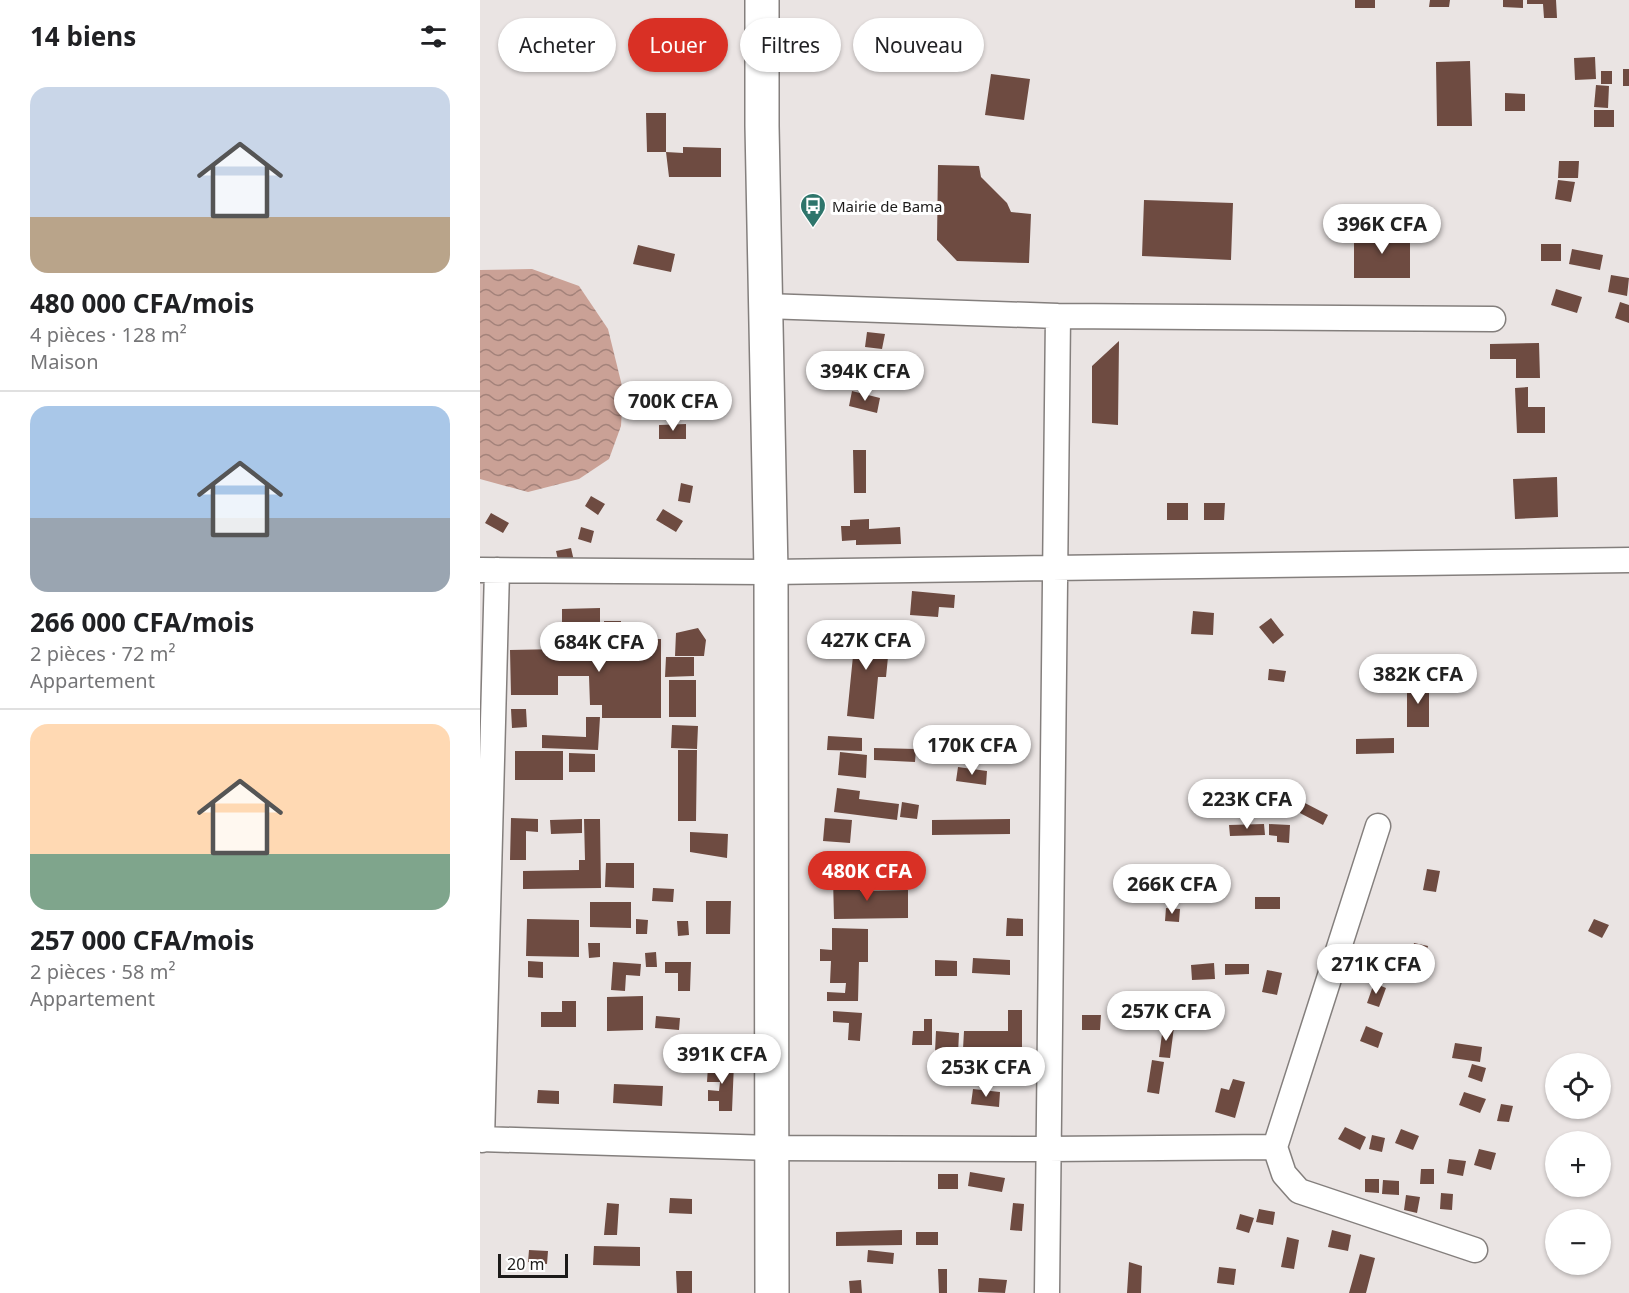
<!DOCTYPE html>
<html lang="fr">
<meta charset="utf-8">
<style>
body{margin:0;font-family:"Noto Sans",sans-serif;background:#f6f6f6;color:#202124;height:100vh;display:flex;flex-direction:column;font-size:22px;white-space:nowrap}
*{box-sizing:border-box;margin:0}
p{font-size:20px;color:#757577}
.icon{flex:none;width:33px;height:33px;fill:none;stroke:currentColor;stroke-width:2;stroke-linecap:round;stroke-linejoin:round}
.map{position:relative;flex:1;overflow:hidden}
.sheet{display:flex;flex-direction:column;background:#fff;width:480px}
.sheet>*{flex:none}
.guide{position:absolute;left:18px;top:18px;width:570px;height:54px;display:flex;gap:12px}
.fabs{position:absolute;left:1065px;top:1053px;display:grid;gap:12px}
.fabs a{display:grid;place-items:center;width:66px;height:66px;border-radius:50%;background:#fff;box-shadow:0 2px 4px #0004;font-size:30px}
.scale{position:absolute;left:18px;bottom:15px;width:70px;box-sizing:border-box;padding-left:6px;border:3px solid #1c1a19;border-top:0;font-size:16px;line-height:21px;white-space:nowrap;color:#1c1a19;-webkit-text-stroke:4px #fff;paint-order:stroke}
.price{position:absolute;translate:-50% -51px;padding:0 14px;border-radius:21px;background:#fff;color:#222;font-size:20px;line-height:39px;filter:drop-shadow(0 2px 3px #0008)}
.price::after{content:'';position:absolute;left:50%;top:36px;width:18px;height:14px;margin-left:-9px;background:inherit;clip-path:polygon(0 0,100% 0,50% 100%)}
.price.current{background:#d93025;color:#fff}
ul{padding:0;list-style:none}
li{display:grid;align-content:center;gap:12px;height:318px;padding:0 30px}
li+li{border-top:2px solid #e0e0e0}
li span{display:grid;place-items:center;height:186px;border-radius:18px;color:#555}
li>.icon{margin-inline-start:auto}
span .icon{width:108px;height:108px;fill:#fffc;stroke-width:1}
li b{font-size:26px}
h2{display:flex;justify-content:space-between;align-items:center;height:72px;padding:0 30px;font-size:26px}
.chip{padding:0 21px;border-radius:27px;background:#fff;box-shadow:0 2px 4px #0004;font-size:21px;line-height:54px}
.chip.current{background:#d93025;color:#fff}
main{display:flex;flex:1;min-height:0}
.map>svg:first-child{display:block}
.water{fill:url(#water-waves)}
.building{fill:#6e4b41}
.lines{fill:none;stroke-linecap:round;stroke-linejoin:round}
.street-casing{stroke:#847f7d;stroke-width:27}
.primary-casing{stroke:#847f7d;stroke-width:36}
.street{stroke:#fff;stroke-width:24}
.primary{stroke:#fff;stroke-width:33}
.labels{text-anchor:middle;dominant-baseline:central;stroke-width:6;stroke-linejoin:round;paint-order:stroke}
.poi-label{font-size:15px;fill:#1c1a19;stroke:#fff;text-anchor:start}
</style>
<main>
<section class="sheet">
<h2>14 biens<svg class="icon" aria-label="filters" viewBox="0 0 24 24"><path d="M4 7h16M4 17h16"/><circle cx="9" cy="7" r="2"/><circle cx="15" cy="17" r="2"/></svg></h2>
<ul>
<li><span style="background:linear-gradient(#c9d6e8 70%,#b9a48a 0)"><svg class="icon" aria-label="home" viewBox="0 0 24 24"><path d="M3 11l9-7 9 7M6 9v11h12V9"/></svg></span><div><b>480 000 CFA/mois</b><p>4 pièces · 128 m²</p><p>Maison</p></div></li>
<li><span style="background:linear-gradient(#a9c7e8 60%,#9aa5b1 0)"><svg class="icon" aria-label="home" viewBox="0 0 24 24"><path d="M3 11l9-7 9 7M6 9v11h12V9"/></svg></span><div><b>266 000 CFA/mois</b><p>2 pièces · 72 m²</p><p>Appartement</p></div></li>
<li><span style="background:linear-gradient(#ffd9b3 70%,#7fa58c 0)"><svg class="icon" aria-label="home" viewBox="0 0 24 24"><path d="M3 11l9-7 9 7M6 9v11h12V9"/></svg></span><div><b>257 000 CFA/mois</b><p>2 pièces · 58 m²</p><p>Appartement</p></div></li>
</ul>
</section>
<div class="map">
<svg width="1149" height="1293" viewBox="0 0 1149 1293">
<defs>
<pattern id="water-waves" width="16" height="10" patternUnits="userSpaceOnUse" patternTransform="scale(1.5)"><rect width="16" height="10" fill="#caa196"/><path d="M0 5q4-4 8 0t8 0" fill="none" stroke="#a3827a"/></pattern>
</defs>
<rect width="100%" height="100%" fill="#eae4e3"/>
<path class="water" d="M52,269l47,17 29,43 15,61 -2,36 -12,33 -30,20 -51,13 -48,-13v-209z"/>
<path class="building" d="M875,0h20v8h-20z
M950,0h20l-1,7h-20z
M1023,0h20v8l-20,-1z
M1047,0h29l1,18h-13l-1,-14h-16z
M1115,57l1,22 -21,1 -1,-22z
M990,61l2,65h-35l-1,-64z
M1143,69h6v17h-6z
M1121,71h11v13h-11z
M511,74l39,5 -6,41 -39,-5z
M1116,85l13,1 -1,22 -14,-1z
M1025,93l20,1v17h-20z
M1114,110h20v17h-20z
M166,113h20v39h-19z
M203,147l38,1v29h-52l-3,-25 17,1z
M1079,161h20l-1,17h-20z
M458,165l41,1 2,11 26,26 4,9 20,2 -2,49 -72,-2 -20,-21z
M1078,180l17,2 -4,20 -16,-3z
M664,200l89,3 -2,57 -89,-4z
M874,233h56v45h-56z
M1061,244h20v17h-20z
M158,245l37,9 -4,18 -38,-8z
M1092,249l31,6 -3,15 -31,-6z
M1131,275l18,3 -2,18 -19,-4z
M1076,289l26,8 -5,16 -26,-8z
M1140,302l9,3v18l-14,-5z
M387,332l18,2 -3,15 -17,-2z
M639,341l-1,84 -26,-2v-57z
M1059,343l1,35h-24v-19h-26v-15z
M1048,387v20h17v26h-28l-2,-45z
M199,390l25,3 -3,19 -24,-3z
M372,391l28,7 -3,15 -28,-7z
M206,424v15h-27v-14z
M373,450h13v43h-12z
M1077,477l1,40 -43,2 -2,-40z
M201,483l12,3 -3,17 -12,-2z
M111,496l14,8 -7,11 -13,-9z
M687,503h21v17h-21z
M724,503h21l-1,17h-20z
M183,509l20,12 -7,11 -20,-12z
M11,513l18,10 -6,10 -18,-10z
M389,519v10l31,-2 1,17 -45,1v-5l-14,1 -1,-15h9v-6z
M101,527l13,4 -3,12 -13,-4z
M91,548l3,13 -15,3 -3,-13z
M432,591l43,4 -1,13 -15,-1 -1,10 -28,-2z
M120,608v14h-38v-13z
M713,611l21,2 -1,22 -22,-1z
M791,618l13,17 -11,9 -14,-17z
M124,621h17v18h40v79h-59v-13h-12l-1,-29h-31v19h-47l-1,-45 51,-1v12h22v-3h-5v-21h26z
M218,628l8,12 -2,16h-29l1,-23z
M360,632l50,5 -4,40h-8l-4,42 -27,-3 7,-70 -16,-1z
M186,657h28v19l-29,1z
M789,669l17,2 -2,11 -16,-2z
M189,680h27v37h-27z
M927,683h22v44h-22z
M31,709h15l1,18 -15,1z
M106,717h14l-2,33 -56,-2v-13l44,2z
M192,725l26,1 -1,23 -26,-1z
M348,736l34,2v13l-35,-1z
M914,738v15l-38,1v-15z
M394,748l42,1 -1,13 -41,-2z
M198,750h19l-1,71h-18z
M35,751h48v29h-48z
M360,752l27,3 -1,23 -28,-3z
M89,753l26,1v18h-26z
M478,767l29,4 -1,14 -30,-4z
M357,788l23,3 -1,8 40,5 -2,16 -63,-8z
M422,802l17,3 -2,14 -17,-2z
M823,802l25,13 -5,10 -25,-13z
M31,818l27,1v13l-12,-1v29h-16z
M345,818l27,2 -2,23 -27,-2z
M102,819v14l-31,1 -1,-14z
M104,819h16l1,69 -78,1v-18l56,-1v-10h6z
M530,819v15l-78,1v-15z
M784,824l1,11 -35,1 -1,-11z
M789,824l21,1 -1,18 -12,-1v-6l-8,-1z
M210,832l38,2 -1,24 -37,-6z
M126,863h28v25l-29,-1z
M947,869l13,2 -4,21 -13,-2z
M353,878h26l1,13 48,-1v28l-74,1z
M173,888l21,1 -1,13 -21,-1z
M775,897h25v12h-25z
M226,901h25l-1,33h-24z
M110,902h41v26l-41,-1z
M686,908l14,1 -1,13 -14,-1z
M527,918l16,1v17h-17z
M47,919l52,1v37l-53,-1z
M156,919l12,1 -1,14h-11z
M1114,919l15,6 -7,13 -14,-7z
M197,921h11l1,14 -11,1z
M352,928l36,1v33h-9l-1,39h-31v-9l18,1 1,-10h-16l1,-22h-11v-12l12,1z
M108,943h12v14l-11,1z
M934,943l14,3 -5,20 -13,-3z
M176,952l1,15h-11l-1,-14z
M493,958l37,2v15l-38,-2z
M455,960l22,1v15h-22z
M48,961l15,1v16l-15,-1z
M133,962l28,2 -1,12 -14,-1 -1,16 -14,-1z
M185,962h26l-1,29h-12v-18h-13z
M734,963l1,16 -23,1 -1,-15z
M745,964h24v10l-24,1z
M787,970l15,3 -5,22 -15,-3z
M894,983l12,5 -7,19 -12,-4z
M706,994l11,3 -2,13 -11,-2z
M163,996v34l-36,1v-34z
M684,999l9,5 -8,15 -9,-6z
M82,1001h14v26h-35v-15h21z
M528,1010h14v40l-59,-1 1,-18h44z
M353,1011l29,2 -2,28 -12,-1 1,-17 -16,-1z
M704,1013l12,3 -3,12 -12,-3z
M602,1015h19l-1,15h-18z
M176,1016l24,2 -1,12 -24,-2z
M444,1019h8v26h-20l1,-14h11z
M683,1026l11,1 -4,31 -11,-1z
M886,1026l17,7 -5,15 -18,-7z
M456,1031l23,2 -1,21 -23,-2z
M975,1043l27,4 -2,15 -28,-4z
M672,1060l12,2 -5,32 -12,-2z
M238,1062l16,1 -2,48h-13v-10h-11v-11l11,1 1,-9h-13l1,-16 9,1z
M992,1064l14,4 -4,14 -14,-5z
M753,1079l12,3 -10,36 -20,-6 6,-24 8,2z
M134,1084l49,2 -1,20 -49,-3z
M493,1089l27,3 -1,15 -28,-3z
M58,1090l21,1v13l-22,-1z
M984,1092l22,7 -6,14 -21,-8z
M1021,1104l12,2 -4,16 -12,-1z
M865,1127l21,10 -6,13 -22,-11z
M921,1129l18,7 -6,14 -18,-7z
M892,1135l13,3 -3,14 -13,-3z
M999,1149l17,4 -5,17 -17,-5z
M969,1159l17,2 -3,15 -16,-3z
M941,1169h13v15h-14z
M490,1172l35,6 -3,14 -34,-6z
M458,1174h20v15h-20z
M885,1179h14v14l-14,-1z
M903,1180l16,1v14l-17,-1z
M961,1193l12,1 -1,16 -12,-1z
M926,1195l14,2 -3,16 -13,-3z
M190,1198l22,1v15l-23,-1z
M127,1203l12,1 -2,31h-13z
M533,1203l11,1 -2,27 -12,-1z
M779,1209l16,3 -2,13 -17,-3z
M760,1214l14,4 -5,15 -13,-4z
M422,1230v15l-66,1v-14z
M852,1230l19,5 -3,16 -20,-4z
M436,1232h22v13h-22z
M807,1237l12,3 -5,29 -13,-2z
M114,1246l46,1v19l-47,-1z
M49,1250l19,1 -1,13 -19,-2z
M388,1250l26,3 -1,11 -26,-2z
M880,1254l15,4 -9,35h-17z
M649,1262l13,4 -1,27h-14z
M739,1267l17,2 -2,16 -17,-2z
M458,1269h9v24h-8z
M196,1271h16v22h-15z
M499,1278l28,2 -2,13 -27,-1z
M381,1280l1,13h-12l-1,-12z"/>
<g class="lines">
<defs>
<path id="street" d="M285,306l293,10 435,3
M0,570l291,2 858,-12
M898,826l-103,321 9,27 15,17 176,59
M0,1139l291,9 277,1 227,-2
M2,1140l15,-570
M567,1293l11,-977"/>
<path id="primary" d="M282,0v126l9,446 1,721"/>
</defs>
<use href="#street" class="street-casing"/>
<use href="#primary" class="primary-casing"/>
<use href="#street" class="street"/>
<use href="#primary" class="primary"/>
</g>
<defs>
<symbol id="bus-pin" viewBox="-11 -11 22 30"><path d="M0 17L-7.5 6A9.5 9.5 0 1 1 7.5 6Z" fill="#2e756b" stroke="#fff"/><path d="M-5-6H5V4H4V6H2V4H-2V6H-4V4H-5ZM-3.5-4V0h7V-4ZM-3.5 1.2v1.5H-2V1.2ZM2 1.2v1.5H3.5V1.2Z" fill="#fff"/></symbol>
</defs>
<g fill-rule="evenodd">
<use href="#bus-pin" x="318" y="191" width="30" height="40"/>
</g>
<g class="labels">
<g class="poi-label">
<text x="352" y="206">Mairie de Bama</text>
</g>
</g>
</svg>
<div class="fabs">
<a><svg class="icon" aria-label="locate" viewBox="0 0 24 24"><circle cx="12" cy="12" r="6"/><path d="M12 2v4M12 18v4M2 12h4M18 12h4"/></svg></a>
<a>+</a>
<a>−</a>
</div>
<div class="scale">20 m</div>
<b class="price" style="left:902px;top:255px">396K CFA</b>
<b class="price" style="left:385px;top:402px">394K CFA</b>
<b class="price" style="left:193px;top:432px">700K CFA</b>
<b class="price" style="left:386px;top:671px">427K CFA</b>
<b class="price" style="left:119px;top:673px">684K CFA</b>
<b class="price" style="left:938px;top:705px">382K CFA</b>
<b class="price" style="left:492px;top:776px">170K CFA</b>
<b class="price" style="left:767px;top:830px">223K CFA</b>
<b class="price current" style="left:387px;top:902px">480K CFA</b>
<b class="price" style="left:692px;top:915px">266K CFA</b>
<b class="price" style="left:896px;top:995px">271K CFA</b>
<b class="price" style="left:686px;top:1042px">257K CFA</b>
<b class="price" style="left:242px;top:1085px">391K CFA</b>
<b class="price" style="left:506px;top:1098px">253K CFA</b>
<div class="guide">
<a class="chip">Acheter</a>
<a class="chip current">Louer</a>
<a class="chip">Filtres</a>
<a class="chip">Nouveau</a>
</div>
</div>
</main>
